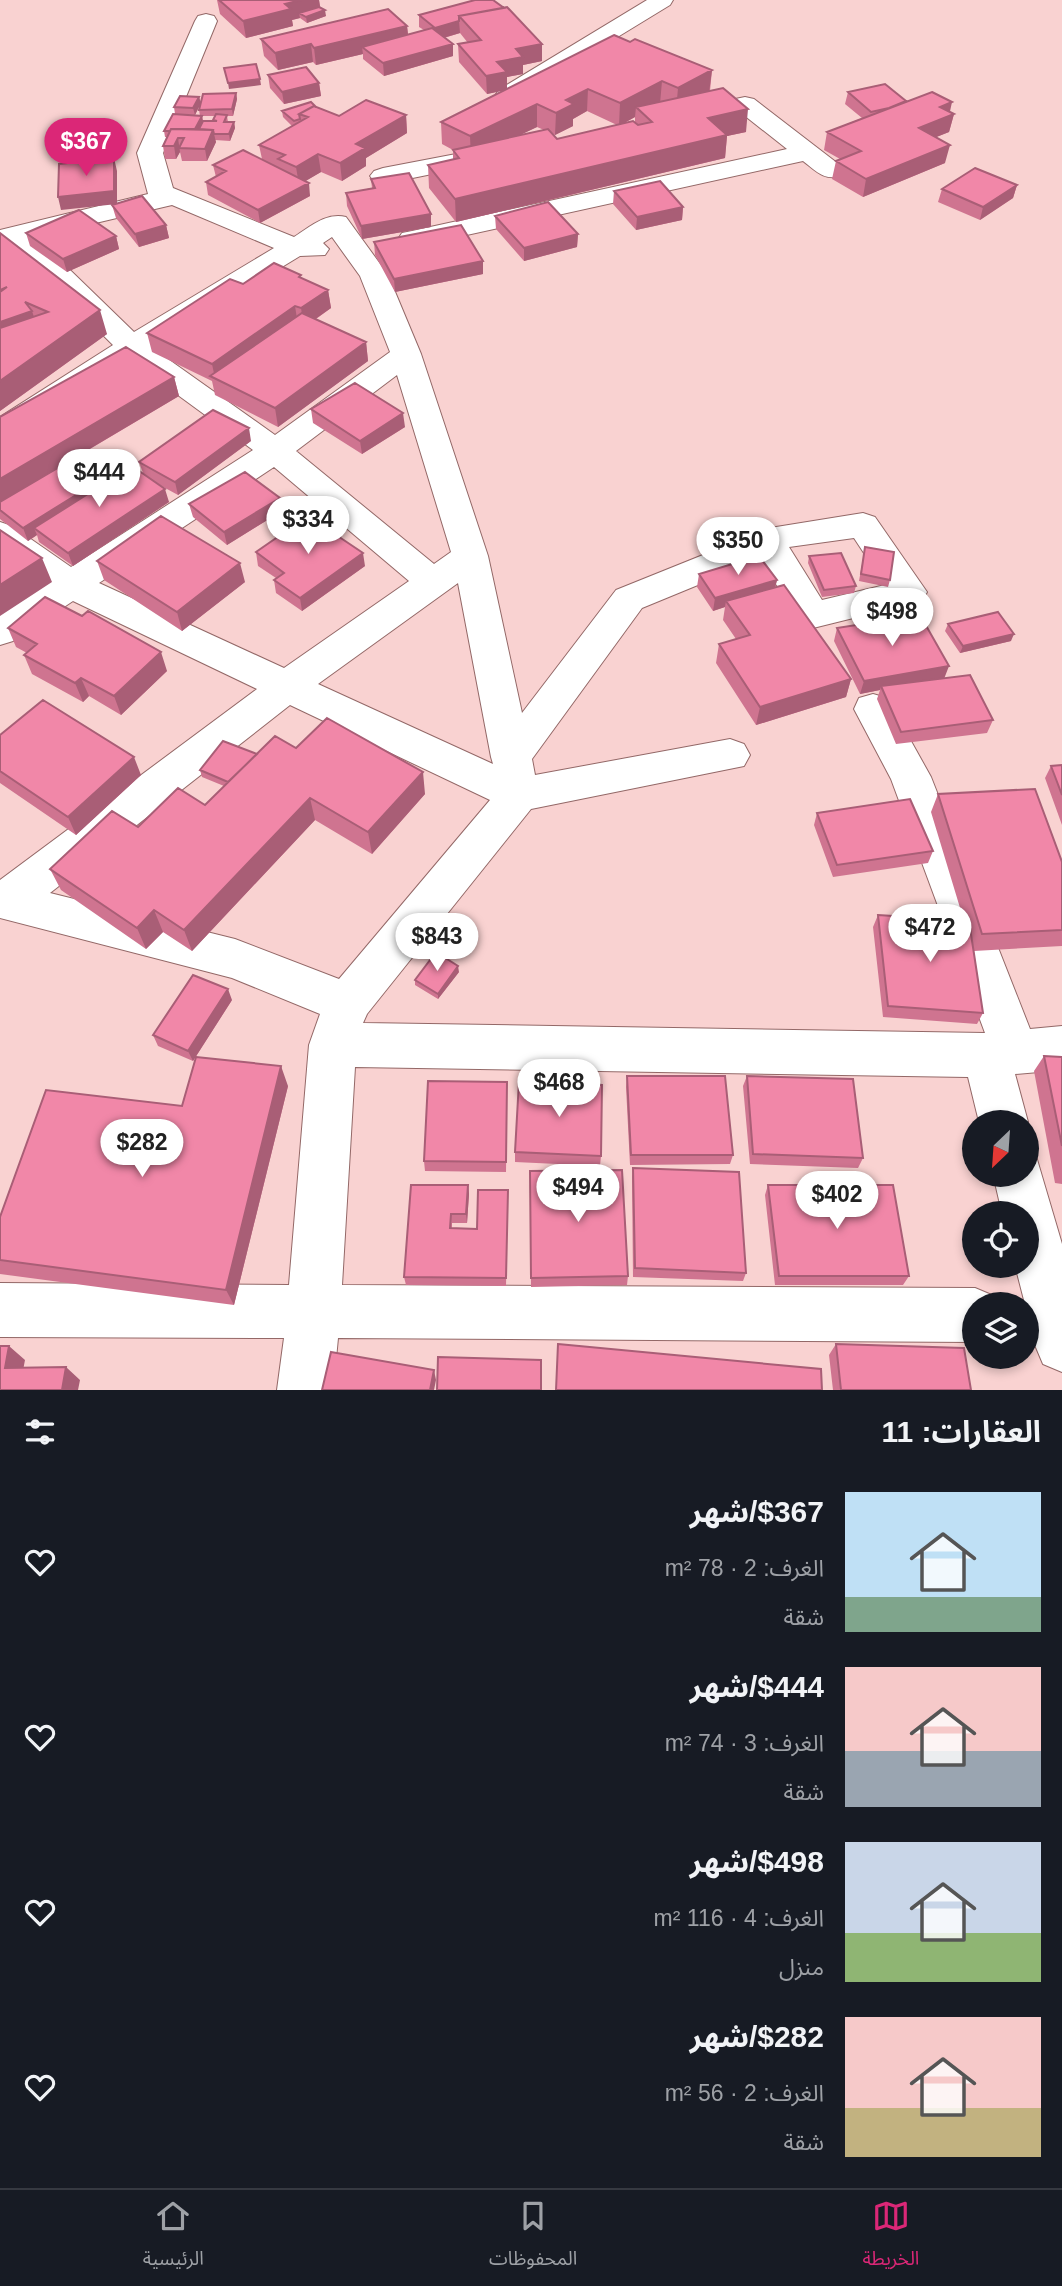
<!DOCTYPE html>
<html lang="ar">
<meta charset="utf-8">
<style>
body{margin:0;font-family:Arial,"Noto Sans Arabic",sans-serif;background:#242831;color:#f1f3f6;direction:rtl;height:100vh;display:flex;flex-direction:column;font-size:26px;white-space:nowrap}
*{box-sizing:border-box;margin:0}
p{font-size:23px;color:#9ea1a6}
.icon{flex:none;width:38px;height:38px;fill:none;stroke:currentColor;stroke-width:2;stroke-linecap:round;stroke-linejoin:round}
.map{position:relative;height:1390px;overflow:hidden;direction:ltr}
.panel{display:flex;flex-direction:column;background:#171b24;flex:1}
.panel>*{flex:none}
.needle{width:46px;rotate:205deg}
.controls{position:absolute;left:962px;top:1110px;display:grid;gap:14px}
.controls a{display:grid;place-items:center;width:77px;height:77px;border-radius:50%;background:#171b24;box-shadow:0 4px 10px #0003;font-size:35px}
.price{position:absolute;translate:-50% -60px;padding:0 16px;border-radius:24px;background:#fff;color:#222;font-size:23px;line-height:46px;filter:drop-shadow(0 2px 4px #0008)}
.price::after{content:'';position:absolute;left:50%;top:42px;width:21px;height:16px;margin-left:-10px;background:inherit;clip-path:polygon(0 0,100% 0,50% 100%)}
.price.selected{background:#db2777;color:#fff}
ul{padding:0;list-style:none}
li{display:flex;align-items:center;gap:21px;height:175px;padding:0 21px}
li span{display:grid;place-items:center;flex:none;width:196px;height:140px;border-radius:0px;color:#555}
li>.icon{margin-inline-start:auto}
span .icon{width:84px;height:84px;fill:#fffc;stroke-width:1}
li b{font-size:30px}
h2{display:flex;justify-content:space-between;align-items:center;height:84px;padding:0 21px;font-size:30px}
.menu{display:flex;justify-content:space-around;align-items:center;height:98px;border-top:2px solid #363941;background:#171b24;font-size:19px;color:#9ea1a6}
.menu a{display:grid;justify-items:center;gap:4px}
.menu .selected{color:#db2777}
.map>svg:first-child{display:block}
.lines{fill:none;stroke-linecap:round;stroke-linejoin:round}
.minor-casing{stroke:#936867;stroke-width:2}
.minor{fill:#fff;fill-rule:evenodd}
.wall{fill:#cf7490;fill-rule:evenodd}
.shaded-wall{fill:#a95e76}
.building{fill:#f187a8;stroke:#a95e76;stroke-width:2}
</style>
<div class="map">
<svg width="1062" height="1390" viewBox="0 0 1062 1390">
<rect width="100%" height="100%" fill="#f9d2d1"/>
<g class="lines">
<defs>
<path id="minor" d="M647,0h26l-3,5 -154,94h-16l-4,-5 4,-5z
M206,14l8,2 3,5 -54,132 10,35 121,49c16,-10 32,-25 52,-20l42,58 33,79 67,202 34,157 94,-123 154,-62 93,-15 12,4 52,75 -5,9 -109,27 -13,-4 -39,-65 -119,49 -110,151 3,16 195,-36 14,5 6,11 -6,11 -213,43 -164,205 -4,9 622,10 -94,-254 -37,-70 5,-11 14,-4 14,4 44,79 99,252 32,-3v44l-47,4 13,48 -1,3v-3h-48l-11,-45 -613,-10 -13,218 633,3 19,8 3,8h-22v38l-637,-4 -5,52h-56l7,-52 -284,-1v-54l289,2 20,-240 11,-31 -88,-36 -232,-60v-38l257,-191 -184,-88 -60,40 -13,4v-32l45,-29 -45,-33v-29l12,4 59,41 182,-117 -123,-90 -119,78 -11,3v-24l113,-72 -102,-101 -11,2v-16l148,-36 -11,-41 58,-132 3,-5zM172,205l102,43 -140,84 -98,-95zM332,237l28,39 30,76 -115,83 -124,-88 149,-91 25,-1 4,-6 -6,-6zM397,375l54,177 -17,12 -138,-113zM274,467l135,114 -125,87 -185,-85zM854,538l31,47 -63,15 -33,-53zM458,583l33,174 2,7 -175,-80zM290,705l200,95 -151,179 -104,-40 -185,-46z
M745,97l9,2 87,67 4,5 -4,5c-17,5 -25,-5 -38,-15l-391,86 -10,-2 -4,-6 4,-6 10,-2 375,-82 -47,-37 -49,10 -9,-2 -3,-5 3,-5z
M477,150l9,3 4,5 -4,5 -103,21 -9,-3 -4,-5 4,-5 9,-3z
M1027,1153l9,3 26,88v128l-19,-8 -8,-19 -8,-41h-2l-10,-39h12v-52h-25l-9,-39h34z"/>
</defs>
<use href="#minor" class="minor-casing"/>
<use href="#minor" class="minor"/>
</g>
<path class="wall" d="M217,0h102l1,8 6,8 -19,7 -7,-5 -8,2 1,6 -47,12 -26,-24z
M475,0l67,61 -19,4v9l-16,3v12l123,-47 82,28 -2,21 36,41 -19,4 -2,22 -269,64 -27,-34 -1,-23 25,-6v-9l-11,-6 -1,-22 63,-32 -17,4 -28,-32 -1,-18 10,-1 -8,-10 -16,5 9,6v12l-69,20 -21,-17v-5l-47,11 -3,-3 -35,8 -14,-14 -3,-17 146,-13 1,9 16,-5 -5,-3v-12zM587,111l30,14 -60,14 -5,-5 3,1 18,-9v-7zM635,117v6l-13,1zM537,127l7,3 -25,5z
M268,75l51,8 2,13 -37,8 -14,-16z
M848,92l58,9 44,11 4,2 -5,18 -13,5 9,26 -82,34 -31,-18 4,-18 4,-2 -16,-9 3,-18 35,-14 -17,-14z
M236,93l1,6 -4,17h-6l1,6h6l1,6 -5,13 -15,-1 1,2 -9,19h-25l-2,-9 -4,7h-11l-2,-13 4,-9h-2l-1,-6 36,-15 -1,-6 1,-6 -5,11 -20,-1 -1,-7 25,-10 1,5zM202,116h13l-2,5h-10z
M316,107l23,9 67,-1 1,18 -41,25v8l-24,15 -21,-9 -16,9 5,15 -50,27 -52,-28 -2,-13 10,-5 -3,-12 49,-6 -3,-14 33,-19 -9,-9 -1,-6z
M371,179l60,35v13l-69,12 -15,-33 -1,-13 26,-5z
M1017,185l-4,13 -33,22 -42,-18 4,-13z
M614,191l69,16 -1,13 -46,10 -23,-26z
M112,205l54,20 3,13 -30,9 -23,-29z
M495,216l83,18 -1,13 -53,14 -28,-32z
M0,233l107,101 -107,77z
M26,233l90,3 3,13 -52,23 -37,-26z
M374,242l109,32 -88,18 -20,-37z
M302,278l26,12 3,18 -15,11 50,23 2,19 -90,66 -63,-32 -3,-14 -60,-29 -5,-19 96,-49z
M174,377l5,19 -111,66 31,26 44,-15 -4,-11 112,-21 -73,54 -22,-12 13,19 -96,64 -34,-24 -2,-7 -9,6 -28,-22v-102z
M311,409l94,18 -43,27 -49,-31z
M280,498l2,13 -55,34 -34,-28 -4,-13z
M865,547l25,33 -2,7 -29,-6z
M256,552l109,14 -63,45 -26,-18 -2,-13 2,-2 -18,-12z
M809,556l47,30 -2,7 -32,4 -14,-34z
M97,561l148,21 -63,49 -78,-51z
M699,574l78,6 -2,7 76,92 -5,18 -90,28 -40,-62 3,-19 17,-5 -13,-19 2,-13 -12,4 -16,-24z
M82,616l85,55 -46,44 -32,-19 -6,6 -51,-28 -8,-19 3,-2 -11,-6 -8,-19z
M948,624l63,17 -51,12 -15,-22z
M837,628l108,50 48,42 -6,13 -91,11 -19,-45 3,-9 -20,4 -26,-53z
M0,735l141,40 -65,60 -76,-52z
M296,748l129,46 -53,60 -57,-34 -123,131 -29,-19 -17,17 -85,-59 -11,-21 88,-42 67,-22 19,-19 -22,-9 -2,-7 57,-16z
M1062,765v60l-17,-47 6,-12z
M938,794l124,68v84l-88,5 9,62 -6,11 -94,-7 -10,-90 5,-12 86,6 -33,-109z
M817,813l116,38 -5,12 -95,14 -19,-52z
M459,972l-21,27 -23,-14v-5z
M232,1000l-39,61 -35,-15 -5,-11z
M1044,1056l18,1v127l-7,-1 -21,-112z
M627,1076l106,79 -3,9 -100,1 -4,-78z
M747,1076l116,82 -5,10 -108,-4 -7,-78z
M288,1086l-54,219 -234,-31v-57l182,-111z
M507,1093l-1,79 -81,-1 -1,-10z
M515,1152l86,4 -1,10 -85,-4z
M633,1168l113,105 -3,8 -110,-4 -1,-100z
M530,1171l98,105 -1,9 -96,2z
M468,1185l1,9 -2,29h-15v5l25,1 31,-39 -2,96 -100,-1 -2,-8z
M768,1185l141,91 -6,9h-128l-10,-90z
M836,1344l135,46h-138l-4,-35z"/>
<path class="shaded-wall" d="M301,0h18l2,12 4,-2 1,6 -19,7 -1,-6 -7,-4 1,5 -8,2 1,6 -47,12 -3,-17 42,-17z
M459,21l1,12 -24,7 -1,-12z
M407,26l2,17 -47,4 1,7 -47,11 -2,-17z
M311,44l2,18 -35,8 -3,-17z
M453,44v12l-69,20 -1,-13z
M542,44v17l-19,4v9l-16,3v13l-20,4 -1,-18 11,-14 19,-13z
M712,70l-3,23 -33,18 2,-23z
M260,79l1,6 -32,4 -1,-6z
M662,81l-2,23 -24,3 -1,10 -16,9 1,-23z
M319,83l2,13 -37,8 -2,-12z
M588,89l-1,22 -14,8v7l-18,9 1,-22 10,-13z
M236,93l1,6 -4,17 -1,-7z
M199,97l2,6 -6,12 -2,-7z
M952,102l-3,14 5,-2 -5,18 -35,14 5,-18 21,-21z
M537,104v23l-66,32 -1,-23z
M748,109l-2,23 -19,4 -2,22 -269,64 -1,-23 253,-81z
M406,115l1,18 -41,25v8l-24,15 -2,-18 16,-19z
M202,116l1,6 -8,17 -1,-7z
M234,122l1,6 -5,13 -1,-7z
M213,130l3,12 -9,19 -2,-12z
M178,138l2,14 -4,7 -2,-13z
M950,145l-5,18 -82,34 3,-18z
M318,154l3,18 -22,13 -3,-18z
M114,158l3,13v33l-56,6 -3,-13z
M309,183l1,13 -50,27 -2,-13z
M1017,185l-4,13 -33,22 3,-13z
M683,207l-1,13 -46,10 1,-13z
M431,214v13l-69,12 -1,-13z
M166,225l3,13 -30,9 -4,-13z
M578,234l-1,13 -53,14v-13z
M116,236l3,13 -52,23 -4,-13z
M483,261v13l-88,18 -1,-13z
M328,290l3,18 -27,19 -3,-19z
M295,306l3,19 -83,53 -3,-14z
M100,310l7,24 -107,77v-30z
M32,311l8,24 -40,13v-26z
M366,342l2,19 -90,66 -3,-19z
M174,377l5,19 -179,106v-23z
M403,413l2,14 -43,27 -2,-13z
M249,428l2,13 -73,54 -3,-13z
M97,482l4,14 -67,32 3,7 -9,6 -5,-13z
M165,489l4,13 -96,64 -5,-13z
M280,498l2,13 -55,34 -3,-13z
M363,553l2,13 -63,45 -2,-13z
M42,558l10,24 -52,34v-31z
M240,563l5,19 -63,49 -5,-19z
M777,580l-3,13 -48,8 -1,6 -12,4 2,-13z
M1014,634l-3,7 -51,12 3,-7z
M161,652l6,19 -46,44 -7,-19z
M949,666l-5,13 -63,7 -1,4 -20,4 4,-13z
M81,678l8,18 -6,6 -8,-19z
M851,679l-5,18 -90,28 4,-18z
M134,757l7,18 -65,60 -8,-18z
M423,772l2,22 -53,60 -4,-22z
M310,798l5,22 -123,131 -8,-21z
M154,910l9,22 -17,17 -9,-21z
M458,966l1,6 -21,27v-5z
M228,989l4,11 -39,61 -5,-10z
M281,1066l7,20 -54,219 -8,-15z
M468,1185l1,9 -2,29 -1,-9z
M9,1346l16,14 -4,21 -16,-13z
M66,1367l14,13 -2,10h-16z
M434,1370l2,10 -2,10h-4z"/>
<path class="building" d="M219,0h82l-16,4 6,5 -48,12z
M475,0h18l11,8 -45,8v5l-24,7 -16,-13z
M319,7l6,3 -19,7 -7,-4z
M507,7l35,37 -26,5 7,8 -26,5 10,10 -21,4 -28,-32 23,-4 -22,-24z
M388,9l19,17 -93,22 -3,-4 -36,9 -14,-14z
M432,28l21,16 -70,19 -21,-16z
M614,35l16,7 5,-3 77,31 -34,18 -16,-7 -42,22 -32,-14 -22,11 8,4 -18,9 -19,-9 -67,32 -29,-14z
M256,64l4,15 -32,4 -4,-15z
M306,67l13,16 -37,9 -14,-17z
M885,84l21,17 -17,7 -18,4 -23,-20z
M723,88l25,21 -40,9 19,17 -272,64 -27,-34 31,-7 -6,-8 95,-21 9,10 76,-18 5,4 14,-3 -16,-15z
M932,92l20,10 -12,5 14,7 -35,14 31,17 -84,34 -30,-18 25,-10 -34,-19z
M236,93l-4,16 -33,1 4,-16z
M180,96l19,1 -6,11 -19,-1z
M366,100l40,15 -50,29 9,4 -25,15 -22,-9 -22,13 -18,-8 7,-4 -26,-10 49,-28 -9,-3 15,-8 25,10z
M311,102l5,5 -2,-1 -15,8 1,5 -6,2 -12,-10z
M173,114l29,2 -7,13h-24l-1,2h-6z
M216,114l11,1 -3,7h10l-5,12h-15l-1,-4 -14,-1 4,-8h14l-4,-1z
M171,129l42,1 -8,19 -26,-1 5,-10h-6l-4,8h-11z
M243,150l66,33 -51,27 -52,-28 20,-11 -13,-6z
M114,158v33l-56,6 1,-33z
M975,168l42,17 -34,22 -41,-18z
M409,173l22,41 -70,12 -15,-33 29,-5 -4,-9z
M660,181l23,26 -46,10 -23,-26z
M142,196l24,29 -31,9 -23,-29z
M548,202l30,32 -54,14 -29,-32z
M79,210l37,26 -53,23 -37,-26z
M461,225l22,36 -89,18 -20,-37z
M0,233l100,77 -100,71v-53l48,-16 -23,-10 7,9 -32,11v-30l7,-5 -7,3z
M274,263l27,12 -2,2 29,13 -27,18 -6,-2 -83,58 -65,-31 83,-54 13,5z
M302,313l64,29 -91,66 -65,-32z
M126,347l48,30 -174,102v-62z
M355,383l48,30 -43,28 -49,-32z
M213,410l36,18 -74,54 -36,-20z
M68,462l29,20 -74,46 -23,-18v-8z
M132,466l33,23 -97,64 -34,-25z
M245,472l35,26 -56,34 -35,-28z
M161,516l79,47 -63,49 -80,-51z
M308,516l55,37 -63,45 -26,-18 10,-7 -28,-21z
M0,530l42,28 -42,27z
M865,547l29,5 -4,28 -29,-6z
M841,553l15,33 -32,4 -15,-34z
M759,556l18,24 -62,18 -16,-24z
M784,585l67,94 -91,28 -41,-63 31,-9 -24,-34z
M45,597l37,19 6,-5 73,41 -47,44 -33,-18 -6,5 -51,-28 13,-11 -29,-16z
M998,612l16,22 -51,12 -15,-22z
M920,615l29,51 -85,15 -27,-53z
M970,675l23,45 -92,12 -20,-46z
M43,700l91,57 -66,60 -68,-46v-36z
M327,718l96,54 -55,60 -58,-34 -126,132 -30,-20 -17,18 -87,-59 62,-58 26,16 40,-39 27,17 70,-69 21,12z
M223,741l34,13 -29,28 -28,-12z
M1062,765v30l-11,-29z
M1035,789l27,73v68l-80,4 -44,-140z
M910,799l23,52 -96,14 -20,-52z
M878,915l91,6 14,92 -95,-7z
M436,952l22,14 -20,28 -23,-14z
M193,975l35,14 -40,62 -35,-16z
M1044,1056l18,1v89z
M196,1057l85,9 -55,224 -226,-30v-43l46,-127 136,16z
M627,1076h98l8,79h-102z
M747,1076l106,3 10,79 -110,-4z
M428,1081l79,1 -1,80 -82,-1z
M519,1081l83,4 -1,71 -86,-4z
M633,1168l106,4 7,101 -111,-5z
M622,1170l6,106 -97,2 -1,-107z
M411,1185h57l-2,29h-15l-1,14 27,1 1,-39h30l-2,88 -102,-1z
M768,1185h125l16,91h-130z
M558,1344l263,25 1,21h-266z
M836,1344l128,4 7,42h-130z
M0,1346h9l-4,22 61,-1 -4,23h-62z
M331,1352l103,18 -4,20h-108z
M438,1357l103,3v30h-104z"/>
</svg>
<div class="controls">
<a><svg class="needle" viewBox="-14 -14 28 28"><path d="M0-13l5 13h-10z" fill="#e53935"/><path d="M0 13l5-13h-10z" fill="#9ea1a6"/></svg></a>
<a><svg class="icon" aria-label="locate" viewBox="0 0 24 24"><circle cx="12" cy="12" r="6"/><path d="M12 2v4M12 18v4M2 12h4M18 12h4"/></svg></a>
<a><svg class="icon" aria-label="layers" viewBox="0 0 24 24"><path d="M12 4l9 5-9 5-9-5zM3 14l9 5 9-5"/></svg></a>
</div>
<b class="price selected" style="left:86px;top:178px">$367</b>
<b class="price" style="left:99px;top:509px">$444</b>
<b class="price" style="left:308px;top:556px">$334</b>
<b class="price" style="left:738px;top:577px">$350</b>
<b class="price" style="left:892px;top:648px">$498</b>
<b class="price" style="left:930px;top:964px">$472</b>
<b class="price" style="left:437px;top:973px">$843</b>
<b class="price" style="left:559px;top:1119px">$468</b>
<b class="price" style="left:142px;top:1179px">$282</b>
<b class="price" style="left:578px;top:1224px">$494</b>
<b class="price" style="left:837px;top:1231px">$402</b>
</div>
<section class="panel">
<h2>العقارات: 11<svg class="icon" aria-label="filters" viewBox="0 0 24 24"><path d="M4 7h16M4 17h16"/><circle cx="9" cy="7" r="2"/><circle cx="15" cy="17" r="2"/></svg></h2>
<ul>
<li><span style="background:linear-gradient(#bfe0f5 75%,#7fa58c 0)"><svg class="icon" aria-label="home" viewBox="0 0 24 24"><path d="M3 11l9-7 9 7M6 9v11h12V9"/></svg></span><div><b>$367/شهر</b><p>الغرف: 2 · 78 m²</p><p>شقة</p></div><svg class="icon" aria-label="heart" viewBox="0 0 24 24"><path d="M12 20l-8-8c-3-5 5-10 8-4 3-6 11-1 8 4z"/></svg></li>
<li><span style="background:linear-gradient(#f6c9c9 60%,#9aa5b1 0)"><svg class="icon" aria-label="home" viewBox="0 0 24 24"><path d="M3 11l9-7 9 7M6 9v11h12V9"/></svg></span><div><b>$444/شهر</b><p>الغرف: 3 · 74 m²</p><p>شقة</p></div><svg class="icon" aria-label="heart" viewBox="0 0 24 24"><path d="M12 20l-8-8c-3-5 5-10 8-4 3-6 11-1 8 4z"/></svg></li>
<li><span style="background:linear-gradient(#c9d6e8 65%,#8fb573 0)"><svg class="icon" aria-label="home" viewBox="0 0 24 24"><path d="M3 11l9-7 9 7M6 9v11h12V9"/></svg></span><div><b>$498/شهر</b><p>الغرف: 4 · 116 m²</p><p>منزل</p></div><svg class="icon" aria-label="heart" viewBox="0 0 24 24"><path d="M12 20l-8-8c-3-5 5-10 8-4 3-6 11-1 8 4z"/></svg></li>
<li><span style="background:linear-gradient(#f6c9c9 65%,#c2b280 0)"><svg class="icon" aria-label="home" viewBox="0 0 24 24"><path d="M3 11l9-7 9 7M6 9v11h12V9"/></svg></span><div><b>$282/شهر</b><p>الغرف: 2 · 56 m²</p><p>شقة</p></div><svg class="icon" aria-label="heart" viewBox="0 0 24 24"><path d="M12 20l-8-8c-3-5 5-10 8-4 3-6 11-1 8 4z"/></svg></li>
</ul>
</section>
<nav class="menu">
<a class="selected"><svg class="icon" aria-label="map" viewBox="0 0 24 24"><path d="M3 6l6-2 6 2 6-2v14l-6 2-6-2-6 2zM9 4v14M15 6v14"/></svg>الخريطة</a>
<a><svg class="icon" aria-label="saved" viewBox="0 0 24 24"><path d="M7 4h10v16l-5-4-5 4z"/></svg>المحفوظات</a>
<a><svg class="icon" aria-label="home" viewBox="0 0 24 24"><path d="M3 11l9-7 9 7M6 9v11h12V9"/></svg>الرئيسية</a>
</nav>
